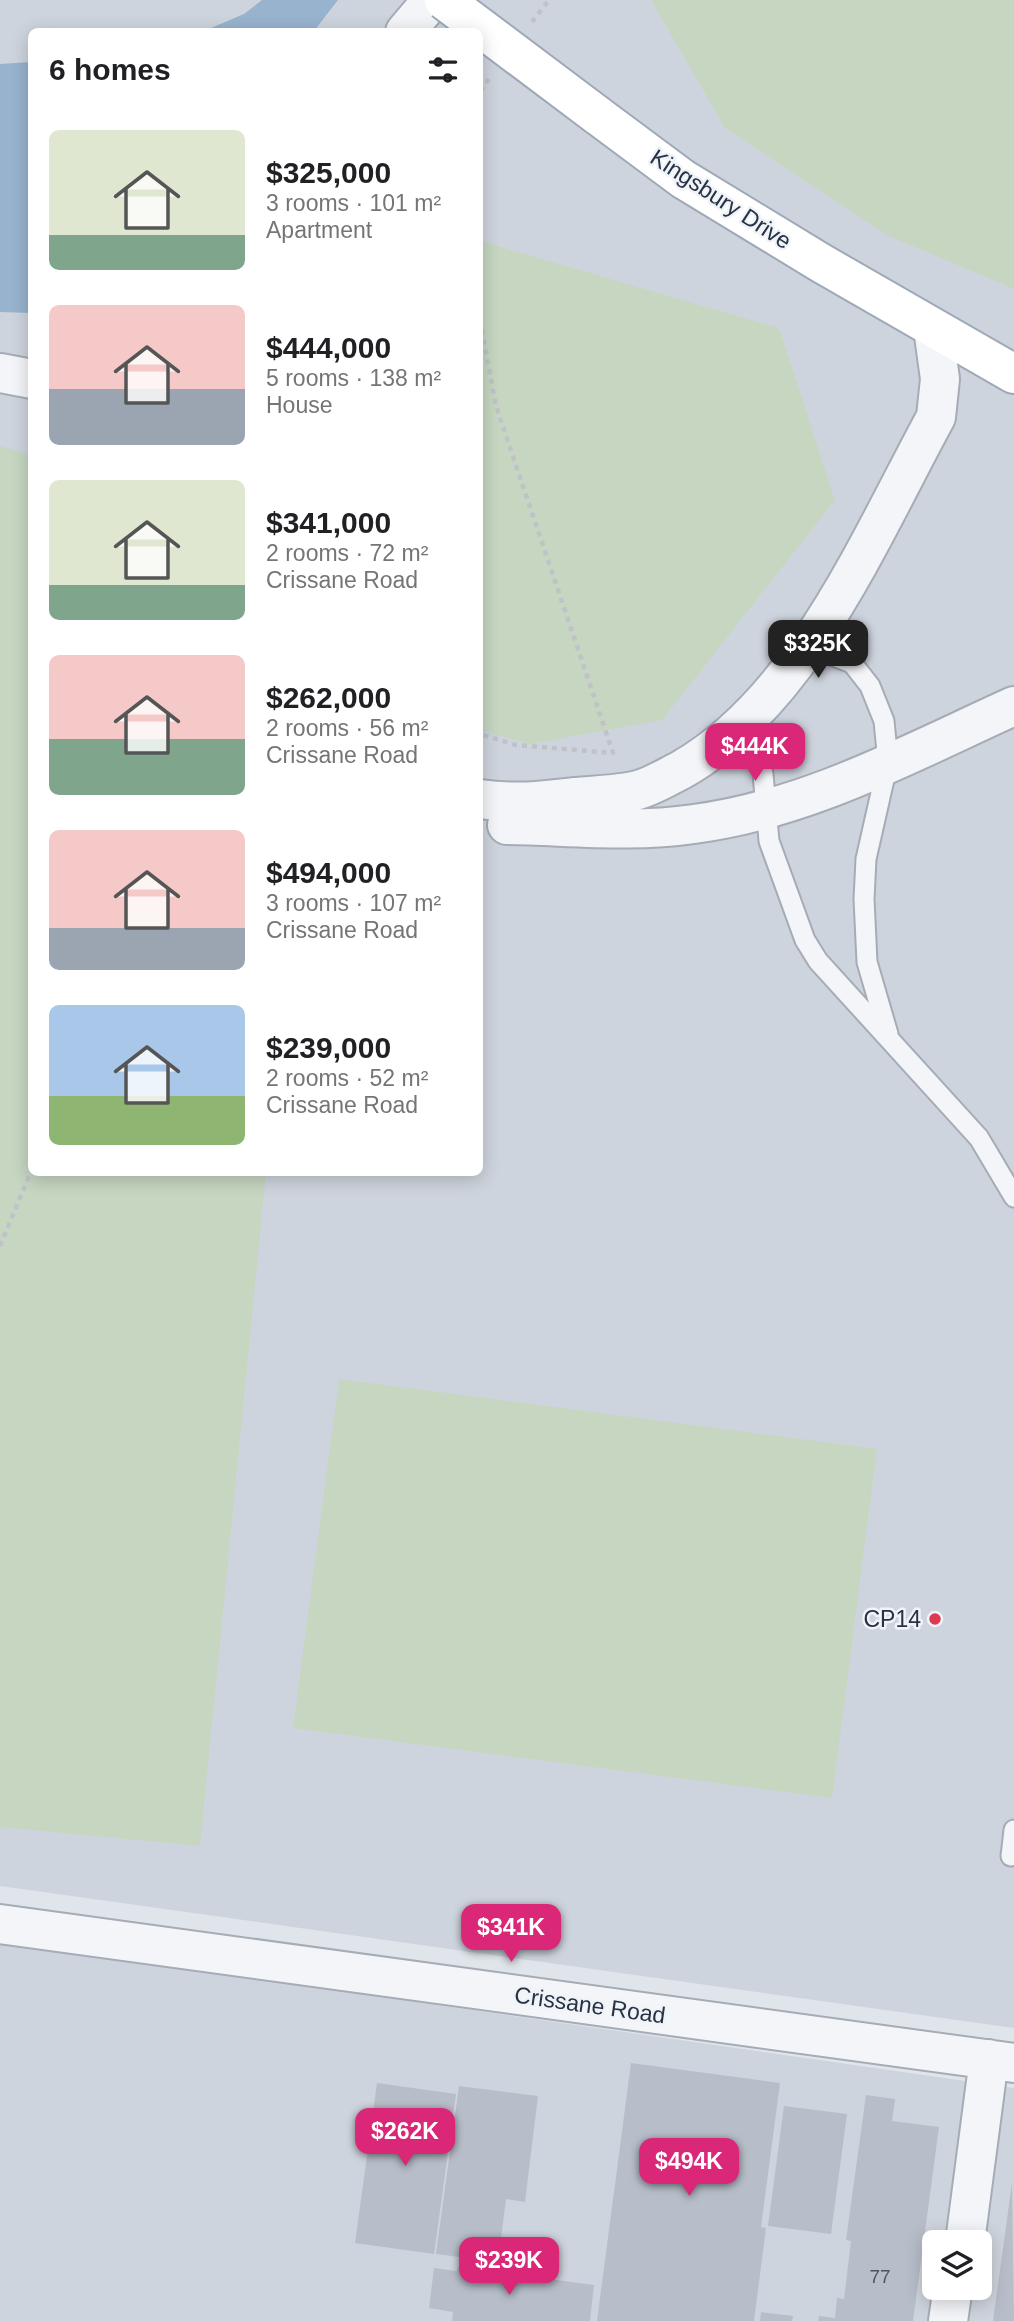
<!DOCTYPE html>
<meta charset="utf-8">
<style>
body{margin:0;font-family:Arial,sans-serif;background:#f6f6f6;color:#202124;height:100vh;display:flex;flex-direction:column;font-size:26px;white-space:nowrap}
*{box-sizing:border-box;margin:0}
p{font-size:23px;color:#757577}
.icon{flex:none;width:38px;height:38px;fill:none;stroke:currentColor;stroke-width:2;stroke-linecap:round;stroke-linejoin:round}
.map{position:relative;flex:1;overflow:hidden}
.drawer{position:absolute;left:28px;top:28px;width:455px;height:1148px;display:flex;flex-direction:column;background:#fff;border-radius:10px;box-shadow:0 4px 18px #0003}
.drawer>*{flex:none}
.tools{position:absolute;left:922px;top:2230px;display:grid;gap:14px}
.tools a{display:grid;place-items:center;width:70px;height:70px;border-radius:10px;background:#fff;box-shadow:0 4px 18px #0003;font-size:35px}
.price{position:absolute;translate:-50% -60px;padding:0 16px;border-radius:14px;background:#db2777;color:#fff;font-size:23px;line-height:46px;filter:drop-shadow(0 2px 4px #0008)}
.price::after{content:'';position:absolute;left:50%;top:42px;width:21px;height:16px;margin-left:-10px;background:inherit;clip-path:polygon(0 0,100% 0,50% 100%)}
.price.selected{background:#222;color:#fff}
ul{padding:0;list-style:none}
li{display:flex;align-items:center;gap:21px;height:175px;padding:0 21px}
li span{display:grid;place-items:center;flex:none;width:196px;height:140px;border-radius:10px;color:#555}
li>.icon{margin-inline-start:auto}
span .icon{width:84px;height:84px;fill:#fffc;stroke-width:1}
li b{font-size:30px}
h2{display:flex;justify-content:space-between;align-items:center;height:84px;padding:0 21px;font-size:30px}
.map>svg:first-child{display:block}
.built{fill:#ced4dd;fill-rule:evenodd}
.green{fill:#c6d6c1}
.water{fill:#98b3ce}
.building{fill:#b7bec9}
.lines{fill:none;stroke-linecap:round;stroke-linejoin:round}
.lane-casing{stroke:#a5acb6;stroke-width:23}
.street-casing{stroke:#a5acb6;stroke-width:42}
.primary-casing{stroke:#9ea9b8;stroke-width:42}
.path{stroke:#bfc2c9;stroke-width:4.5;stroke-dasharray:5 5;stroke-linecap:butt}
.lane{stroke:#f4f5f8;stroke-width:19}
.street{stroke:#f4f5f8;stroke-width:38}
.primary{stroke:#fff;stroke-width:38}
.primary-bridge-casing{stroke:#9ea9b8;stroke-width:42;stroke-linecap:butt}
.primary-bridge{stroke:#fff;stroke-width:38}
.poi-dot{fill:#dc3954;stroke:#f0f4f8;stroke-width:2.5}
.labels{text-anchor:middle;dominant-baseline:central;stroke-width:5;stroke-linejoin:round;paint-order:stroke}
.number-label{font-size:19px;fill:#4b5565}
.street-label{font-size:23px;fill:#273244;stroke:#f0f4f8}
.poi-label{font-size:23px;fill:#273244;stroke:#f0f4f8;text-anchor:end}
</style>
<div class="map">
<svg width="1014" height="2321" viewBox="0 0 1014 2321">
<rect width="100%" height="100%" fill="#e0e5eb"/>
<path class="built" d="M0,0h1014v2028l-1014,-142zM32,32h448v1140h-448z
M0,1942l1014,146v233h-1014zM934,2242h46v45h-46z"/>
<path class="green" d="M651,0h363v289l-127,-54 -162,-107z
M480,241l299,87 56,172 -173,220 -132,24 -50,-14z
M0,446l32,9v717l234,1 -66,673 -200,-19z
M339,1379l538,70 -45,349 -539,-70z"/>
<path class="water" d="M262,0h76l-24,31h-110l40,-17z
M31,62v251l-31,-1v-248z"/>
<path class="building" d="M631,2063l149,20 -19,144 5,1 -12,93h-157z
M377,2083l79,11 -22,160 -79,-11z
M459,2086l79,10 -13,106 -19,-3 -8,63 -62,-8z
M866,2095l29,4 -3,22 47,6 -26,194h-95l1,-5 16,2 2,-20 7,1 7,-58 -5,-1z
M784,2106l63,8 -16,120 -63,-8z
M1012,2183l2,138h-21z
M458,2267l136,18 -4,36h-138l1,-9 -24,-4 5,-40 23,3z
M761,2312l32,4 -1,5h-32z"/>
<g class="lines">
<defs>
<path id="lane" d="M801,656l22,-4 29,11 18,23 14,35 4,41 -22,97 -2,40 3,63 21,72
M750,718l13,56 6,67 36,99 13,21 161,177 35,59
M1011,1856l3,-26"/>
<path id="street" d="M405,32l27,-32
M0,373l32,6
M480,799c33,5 61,2 94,-2 21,-2 44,-2 64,-7 15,-4 29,-13 43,-20 122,-69 190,-234 255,-353l4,-38 -7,-51
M507,825c62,1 126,8 187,-1 114,-15 216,-71 320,-118
M0,1924l1014,139
M965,2242l24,-183
M948,2321l5,-34"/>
<path id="primary" d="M597,115l86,64 138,84 193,111"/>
</defs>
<use href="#lane" class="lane-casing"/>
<use href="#street" class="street-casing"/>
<use href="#primary" class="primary-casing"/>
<path class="path" d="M532,22l17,-22
M480,91l9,-12
M480,320l16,86 117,347 -97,-8 -36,-11
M0,1246l32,-77"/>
<use href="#lane" class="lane"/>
<use href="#street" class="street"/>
<use href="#primary" class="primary"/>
<defs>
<path id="primary-bridge" d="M444,0l153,115"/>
</defs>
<use href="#primary-bridge" class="primary-bridge-casing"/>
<use href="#primary-bridge" class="primary-bridge"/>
</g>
<circle class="poi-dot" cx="935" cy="1619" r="7"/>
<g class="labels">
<g class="number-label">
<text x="880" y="2276">77</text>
</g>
<g class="street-label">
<text transform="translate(721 199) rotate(33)">Kingsbury Drive</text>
<text transform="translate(590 2005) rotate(8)">Crissane Road</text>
</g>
<g class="poi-label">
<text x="921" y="1619">CP14</text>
</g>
</g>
</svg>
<div class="tools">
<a><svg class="icon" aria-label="layers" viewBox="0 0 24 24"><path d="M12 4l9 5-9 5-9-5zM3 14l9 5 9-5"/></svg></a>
</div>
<b class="price selected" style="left:818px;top:680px">$325K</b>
<b class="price" style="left:755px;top:783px">$444K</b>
<b class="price" style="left:511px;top:1964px">$341K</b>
<b class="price" style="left:405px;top:2168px">$262K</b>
<b class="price" style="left:689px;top:2198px">$494K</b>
<b class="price" style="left:509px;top:2297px">$239K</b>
<section class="drawer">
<h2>6 homes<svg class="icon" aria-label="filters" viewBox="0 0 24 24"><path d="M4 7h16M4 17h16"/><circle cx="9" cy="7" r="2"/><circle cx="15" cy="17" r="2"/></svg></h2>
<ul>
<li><span style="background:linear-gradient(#dfe7d0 75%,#7fa58c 0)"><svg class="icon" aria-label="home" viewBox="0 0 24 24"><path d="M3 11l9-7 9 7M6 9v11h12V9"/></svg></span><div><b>$325,000</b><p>3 rooms · 101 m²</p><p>Apartment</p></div></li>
<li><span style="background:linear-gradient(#f6c9c9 60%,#9aa5b1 0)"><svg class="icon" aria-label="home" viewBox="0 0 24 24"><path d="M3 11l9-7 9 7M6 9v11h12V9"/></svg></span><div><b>$444,000</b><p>5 rooms · 138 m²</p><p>House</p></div></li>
<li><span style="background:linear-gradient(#dfe7d0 75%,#7fa58c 0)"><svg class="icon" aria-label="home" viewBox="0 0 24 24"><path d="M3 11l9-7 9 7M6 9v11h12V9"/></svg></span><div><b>$341,000</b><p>2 rooms · 72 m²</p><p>Crissane Road</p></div></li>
<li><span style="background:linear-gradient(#f6c9c9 60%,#7fa58c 0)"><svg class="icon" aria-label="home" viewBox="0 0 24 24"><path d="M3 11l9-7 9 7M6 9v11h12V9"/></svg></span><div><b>$262,000</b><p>2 rooms · 56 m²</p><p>Crissane Road</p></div></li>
<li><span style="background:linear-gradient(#f6c9c9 70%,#9aa5b1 0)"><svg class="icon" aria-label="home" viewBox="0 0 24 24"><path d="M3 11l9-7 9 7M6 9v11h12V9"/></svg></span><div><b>$494,000</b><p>3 rooms · 107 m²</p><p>Crissane Road</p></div></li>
<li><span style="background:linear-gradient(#a9c7e8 65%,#8fb573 0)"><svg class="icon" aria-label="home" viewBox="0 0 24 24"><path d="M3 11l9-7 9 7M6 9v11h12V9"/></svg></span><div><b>$239,000</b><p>2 rooms · 52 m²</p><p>Crissane Road</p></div></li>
</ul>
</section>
</div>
